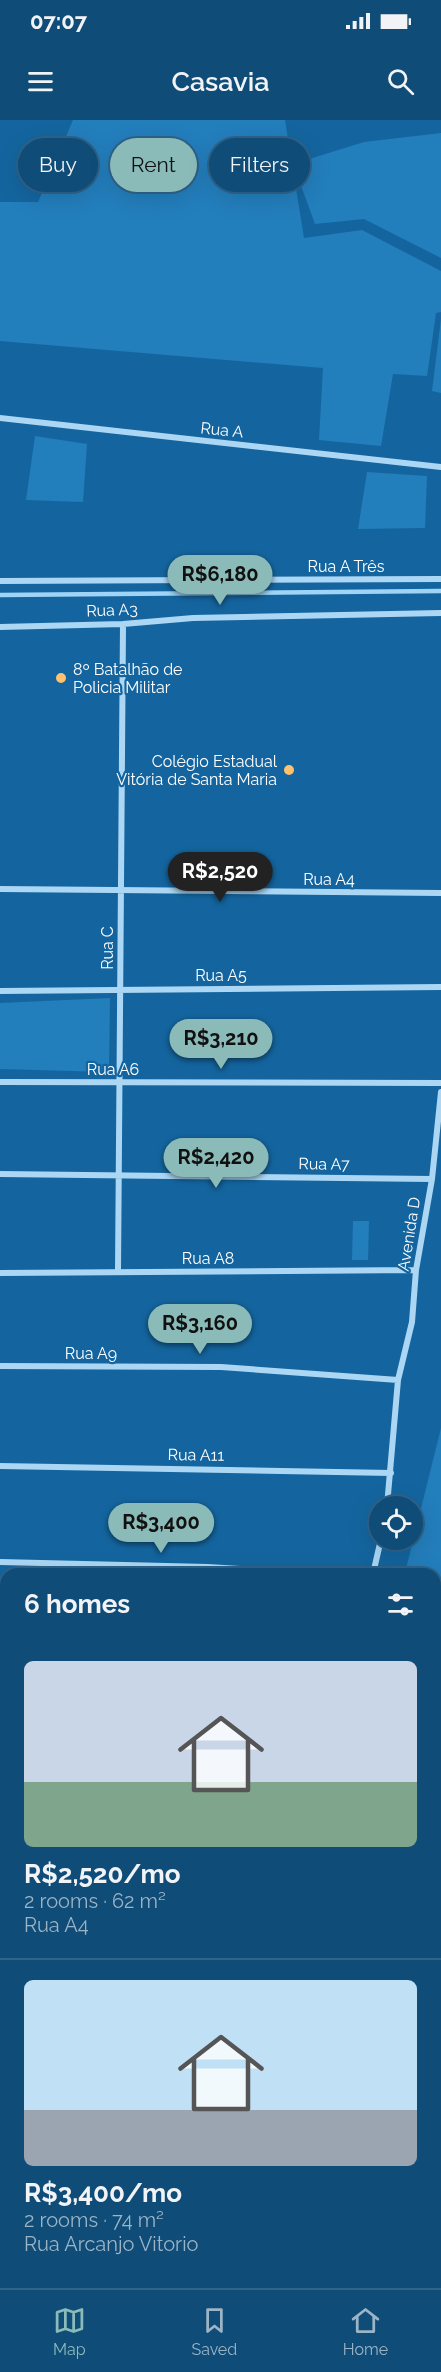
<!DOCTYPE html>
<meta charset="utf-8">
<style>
body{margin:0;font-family:Raleway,sans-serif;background:#18537c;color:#f1f3f6;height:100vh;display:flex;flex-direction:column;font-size:22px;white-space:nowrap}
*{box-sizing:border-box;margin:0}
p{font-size:20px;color:#9bb4c6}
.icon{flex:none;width:33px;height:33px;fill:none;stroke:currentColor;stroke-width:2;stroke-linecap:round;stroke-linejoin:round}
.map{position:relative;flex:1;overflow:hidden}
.details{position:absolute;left:0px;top:1448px;width:441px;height:722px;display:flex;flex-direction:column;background:#0f4c77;border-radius:18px 18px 0 0;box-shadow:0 6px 24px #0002,0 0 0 2px #2f6389}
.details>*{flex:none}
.banner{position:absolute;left:18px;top:18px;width:405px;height:54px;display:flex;gap:12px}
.controls{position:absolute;left:369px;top:1376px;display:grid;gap:12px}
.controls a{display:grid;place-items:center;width:54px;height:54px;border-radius:50%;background:#0f4c77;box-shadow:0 6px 24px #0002,0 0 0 2px #2f6389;font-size:30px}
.price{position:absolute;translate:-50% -51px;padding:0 14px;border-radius:21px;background:#8bbbb9;color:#111;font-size:20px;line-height:39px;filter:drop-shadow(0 2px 3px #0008)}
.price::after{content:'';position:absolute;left:50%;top:36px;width:18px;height:14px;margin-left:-9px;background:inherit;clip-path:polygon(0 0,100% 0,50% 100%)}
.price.selected{background:#222;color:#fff}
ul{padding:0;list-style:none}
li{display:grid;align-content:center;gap:12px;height:318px;padding:0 24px}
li+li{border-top:2px solid #2f6389}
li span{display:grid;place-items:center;height:186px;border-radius:9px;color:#555}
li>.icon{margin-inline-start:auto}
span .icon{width:108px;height:108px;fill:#fffc;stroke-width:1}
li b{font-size:26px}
h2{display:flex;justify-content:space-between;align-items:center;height:72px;padding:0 24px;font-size:26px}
.pill{padding:0 21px;border-radius:27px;background:#0f4c77;box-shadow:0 6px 24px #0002,0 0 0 2px #2f6389;font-size:21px;line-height:54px}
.pill.selected{background:#8bbbb9;color:#111}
.status{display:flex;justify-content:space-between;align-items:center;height:42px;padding:0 30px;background:#0f4c77;direction:ltr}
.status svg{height:16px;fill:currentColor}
header{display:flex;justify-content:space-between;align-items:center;height:78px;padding:0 24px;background:#0f4c77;font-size:27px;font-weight:600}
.tabs{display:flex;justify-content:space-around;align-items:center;height:84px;border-top:2px solid #2f6389;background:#0f4c77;font-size:16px;color:#9bb4c6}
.tabs a{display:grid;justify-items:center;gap:3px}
.tabs .selected{color:#8bbbb9}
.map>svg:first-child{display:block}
.green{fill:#237ebc}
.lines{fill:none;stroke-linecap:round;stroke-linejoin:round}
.stream{stroke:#9fd4f6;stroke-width:4.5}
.minor{stroke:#acd7f4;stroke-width:6}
.tertiary{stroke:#acd7f4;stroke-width:10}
.poi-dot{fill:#ffc16f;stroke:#14659f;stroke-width:2}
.labels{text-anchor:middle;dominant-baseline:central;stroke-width:4.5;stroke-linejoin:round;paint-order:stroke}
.street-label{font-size:16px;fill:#fff;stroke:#14659f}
.poi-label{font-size:16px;fill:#fff;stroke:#14659f;text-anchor:start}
</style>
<div class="status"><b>07:07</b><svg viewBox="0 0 49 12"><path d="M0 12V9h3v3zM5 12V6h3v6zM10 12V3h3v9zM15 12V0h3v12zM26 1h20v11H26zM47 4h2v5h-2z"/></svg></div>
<header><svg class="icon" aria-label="menu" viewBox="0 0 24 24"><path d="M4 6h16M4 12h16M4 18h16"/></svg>Casavia<svg class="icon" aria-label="search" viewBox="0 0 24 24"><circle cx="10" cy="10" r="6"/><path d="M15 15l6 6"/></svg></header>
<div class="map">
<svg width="441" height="2168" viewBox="0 0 441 2168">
<rect width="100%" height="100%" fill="#14659f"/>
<path class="green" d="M73,0h212l19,118 58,-8 79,41v41l-5,1 -9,63 -34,-2 -12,72 -62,-6 4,-72 -323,-27v-139h38z
M441,13v125l-77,-39 -49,5 -22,-60 71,-22z
M441,199v74l-9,-2z
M35,316l52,8 -4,58 -57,-2z
M367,352l60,4 -2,52 -67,1z
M110,878l-1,74 -109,-3v-66z
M353,1101h16l-1,39h-16z
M441,1308v292l-6,28v-174l-30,-1z"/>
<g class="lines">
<path class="stream" d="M0,475l441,-4
M435,1591l6,-26
M435,1962l6,-1"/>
<path class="minor" d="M0,298l441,49
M0,461l441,-2
M0,507l123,-3 70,-6 248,-5
M0,769l441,4
M0,871l441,-4
M0,962l441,1
M0,1054l432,5
M118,1151l5,-647
M0,1153l416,-3
M0,1246l221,1 177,13
M0,1346l391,7
M387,1386l11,-126 14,-58 4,-52 16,-91 9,-87
M0,1442l208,5 112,7
M373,1454l8,-35
M0,1536h6
M0,1623h6
M0,1724h6
M0,1827h6
M0,1912h6
M0,2007h6
M321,2163l2,5"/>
<path class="tertiary" d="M435,1937l6,-1
M435,2004l6,5
M0,2058l6,-1"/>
</g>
<g class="poi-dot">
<circle cx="61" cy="558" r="6"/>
<circle cx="289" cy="650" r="6"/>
</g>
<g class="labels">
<g class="street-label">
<text transform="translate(222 310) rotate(6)">Rua A</text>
<text x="346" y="446">Rua A Três</text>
<text transform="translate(112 490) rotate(-2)">Rua A3</text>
<text x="329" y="759">Rua A4</text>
<text transform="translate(107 828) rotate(-90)">Rua C</text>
<text x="221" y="855">Rua A5</text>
<text x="113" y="949">Rua A6</text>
<text transform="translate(324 1044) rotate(1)">Rua A7</text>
<text transform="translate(409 1114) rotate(-81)">Avenida D</text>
<text x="208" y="1138">Rua A8</text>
<text x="91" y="1233">Rua A9</text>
<text transform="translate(196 1335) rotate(1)">Rua A11</text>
</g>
<g class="poi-label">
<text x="73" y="549">8º Batalhão de<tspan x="73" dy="18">Policia Militar</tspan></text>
<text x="277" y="641" text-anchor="end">Colégio Estadual<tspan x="277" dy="18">Vitória de Santa Maria</tspan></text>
</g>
</g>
</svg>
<div class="controls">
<a><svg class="icon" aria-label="locate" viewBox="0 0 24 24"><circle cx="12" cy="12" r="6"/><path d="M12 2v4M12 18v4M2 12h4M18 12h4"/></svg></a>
</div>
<b class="price" style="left:220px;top:486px">R$6,180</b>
<b class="price selected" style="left:220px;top:783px">R$2,520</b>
<b class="price" style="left:221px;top:950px">R$3,210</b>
<b class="price" style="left:216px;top:1069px">R$2,420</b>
<b class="price" style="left:200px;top:1235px">R$3,160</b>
<b class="price" style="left:161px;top:1434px">R$3,400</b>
<div class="banner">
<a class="pill">Buy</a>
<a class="pill selected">Rent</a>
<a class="pill">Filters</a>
</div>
<section class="details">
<h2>6 homes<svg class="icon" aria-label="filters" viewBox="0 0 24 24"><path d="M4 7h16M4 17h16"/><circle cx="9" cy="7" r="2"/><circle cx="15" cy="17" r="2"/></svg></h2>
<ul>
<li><span style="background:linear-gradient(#c9d6e8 65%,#7fa58c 0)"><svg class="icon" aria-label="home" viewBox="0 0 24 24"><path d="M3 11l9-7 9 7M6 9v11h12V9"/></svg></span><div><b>R$2,520/mo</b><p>2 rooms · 62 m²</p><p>Rua A4</p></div></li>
<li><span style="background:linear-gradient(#bfe0f5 70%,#9aa5b1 0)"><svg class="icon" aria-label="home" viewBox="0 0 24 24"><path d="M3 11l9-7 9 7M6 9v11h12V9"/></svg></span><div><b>R$3,400/mo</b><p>2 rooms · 74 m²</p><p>Rua Arcanjo Vitorio</p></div></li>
</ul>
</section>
</div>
<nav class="tabs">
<a class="selected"><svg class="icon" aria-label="map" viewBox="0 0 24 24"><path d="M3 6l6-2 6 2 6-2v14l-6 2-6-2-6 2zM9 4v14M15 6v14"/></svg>Map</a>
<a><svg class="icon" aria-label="saved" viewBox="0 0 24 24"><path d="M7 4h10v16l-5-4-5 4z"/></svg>Saved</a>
<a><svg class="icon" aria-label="home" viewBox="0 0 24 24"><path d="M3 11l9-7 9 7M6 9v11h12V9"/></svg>Home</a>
</nav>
